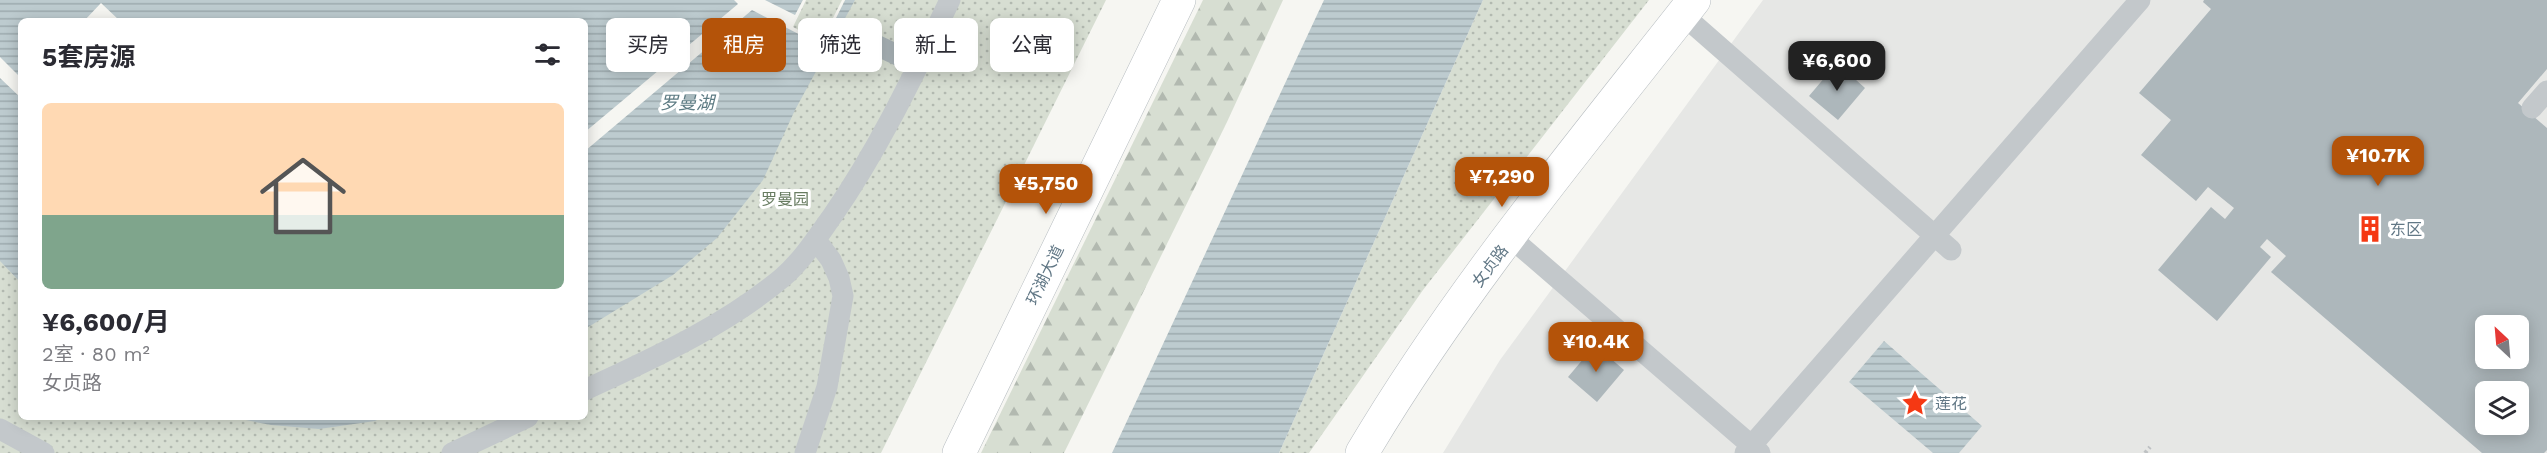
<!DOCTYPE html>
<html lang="zh">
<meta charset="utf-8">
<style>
body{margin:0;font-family:"Work Sans","Noto Sans SC",sans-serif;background:#f7f7f7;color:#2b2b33;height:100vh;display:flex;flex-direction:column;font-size:22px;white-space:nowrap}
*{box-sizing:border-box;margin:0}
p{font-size:20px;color:#7c7c81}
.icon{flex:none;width:33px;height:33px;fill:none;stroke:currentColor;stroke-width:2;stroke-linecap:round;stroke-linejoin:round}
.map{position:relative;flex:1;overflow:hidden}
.side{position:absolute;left:18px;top:18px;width:570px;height:402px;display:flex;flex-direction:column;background:#fff;border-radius:9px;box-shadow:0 3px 15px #0003}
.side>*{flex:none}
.banner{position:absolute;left:606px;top:18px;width:570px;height:54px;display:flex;gap:12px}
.needle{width:39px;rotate:334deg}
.controls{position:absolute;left:2475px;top:315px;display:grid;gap:12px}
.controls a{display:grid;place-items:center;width:54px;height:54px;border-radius:9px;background:#fff;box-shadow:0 3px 15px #0003;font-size:30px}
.price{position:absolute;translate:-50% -51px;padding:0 14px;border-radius:12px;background:#b45309;color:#fff;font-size:20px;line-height:39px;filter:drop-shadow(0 2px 3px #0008)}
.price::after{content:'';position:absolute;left:50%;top:36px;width:18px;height:14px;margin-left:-9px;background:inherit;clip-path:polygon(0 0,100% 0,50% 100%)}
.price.selected{background:#222;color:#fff}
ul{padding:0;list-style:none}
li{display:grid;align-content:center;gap:12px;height:318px;padding:0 24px}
li span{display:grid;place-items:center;height:186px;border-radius:9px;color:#555}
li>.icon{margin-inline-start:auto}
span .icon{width:108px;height:108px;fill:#fffc;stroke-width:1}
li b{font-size:26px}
h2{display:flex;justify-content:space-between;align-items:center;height:72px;padding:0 24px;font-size:26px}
.pill{padding:0 21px;border-radius:9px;background:#fff;box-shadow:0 3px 15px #0003;font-size:21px;line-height:54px}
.pill.selected{background:#b45309;color:#fff}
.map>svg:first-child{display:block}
.built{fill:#e6e7e5;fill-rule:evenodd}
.grass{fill:url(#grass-dots);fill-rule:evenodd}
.forest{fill:url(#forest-firs)}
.water{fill:url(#water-rules)}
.pier{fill:#f6f6f2}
.building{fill:#adb7bb;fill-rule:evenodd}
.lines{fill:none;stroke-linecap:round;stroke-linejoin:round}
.secondary-casing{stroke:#b7bdc1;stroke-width:34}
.path{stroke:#bec1c3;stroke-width:4;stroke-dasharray:3 3;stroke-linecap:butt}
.lane{stroke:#c3c8cb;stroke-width:21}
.secondary{stroke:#fff;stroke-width:33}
.labels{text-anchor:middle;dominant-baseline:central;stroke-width:6;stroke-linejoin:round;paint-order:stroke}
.park-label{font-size:16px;fill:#687c61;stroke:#fff}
.poi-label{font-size:16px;fill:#627886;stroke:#fff;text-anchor:start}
.street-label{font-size:16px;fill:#627886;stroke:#fff}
.water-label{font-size:18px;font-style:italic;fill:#5d7b83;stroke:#fff}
</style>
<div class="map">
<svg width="2547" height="453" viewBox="0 0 2547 453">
<defs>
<pattern id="grass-dots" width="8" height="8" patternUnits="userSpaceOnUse" patternTransform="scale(1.5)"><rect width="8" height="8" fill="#d7ded2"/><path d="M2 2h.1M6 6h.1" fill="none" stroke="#b2b9b0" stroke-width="1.8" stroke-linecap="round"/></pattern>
<pattern id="forest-firs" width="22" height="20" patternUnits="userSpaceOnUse" patternTransform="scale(1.5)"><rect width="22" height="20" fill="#d7ded2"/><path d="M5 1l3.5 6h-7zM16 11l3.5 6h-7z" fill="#b2b9b0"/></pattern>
<pattern id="water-rules" width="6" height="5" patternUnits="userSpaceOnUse" patternTransform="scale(1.5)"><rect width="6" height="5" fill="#bdcbcf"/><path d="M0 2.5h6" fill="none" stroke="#9daaae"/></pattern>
</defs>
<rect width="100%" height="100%" fill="#f6f6f2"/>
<path class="built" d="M1763,0h784v453h-1104l57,-93zM2486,326h32v32h-32zM2486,392h32v32h-32z"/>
<path class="grass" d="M0,0h1106l-225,453h-881zM21,21h564v396h-564z
M1483,0h166l-226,290 -114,163h-30z"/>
<path class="forest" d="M1203,0h80l-56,122 -163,331h-83z"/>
<path class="water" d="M0,0h803l-14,28 33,17 23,-45h10l-60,110 -32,70 -46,58 -44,37 -88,54v-308h-564v262l-21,-22z
M1324,0h159l-204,453h-167z
M1884,341l98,85 -23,27h-26l-84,-71z
M230,417h153l-8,4 -56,8 -48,-4z"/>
<path class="pier" d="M734,0h31l30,15 8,-15h3l-13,27 28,15 21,-42h3l-23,46 -70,-36 -167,141v-19l153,-128z
M101,3l19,18h-36z
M0,57l21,21v20l-21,-20z"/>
<path class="building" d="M2204,0h343v69l-29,34 29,25v322l-3,3h-62l-211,-181 15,-16 -19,-17 -7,8 11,10 -54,64 -59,-51 53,-63 14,12 9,-11 -26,-21 -12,14 -55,-46 30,-35 -32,-27 72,-84 -8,-7zM2486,326h32v32h-32zM2486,392h32v32h-32z
M871,31l44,21 -8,19 -45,-21z
M1837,63l28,25 -27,32 -29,-24z
M1595,345l29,25 -27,32 -29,-25z"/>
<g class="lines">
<defs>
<path id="secondary" d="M959,453l220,-453
M1362,453c94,-159 218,-308 332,-453"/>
</defs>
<use href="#secondary" class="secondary-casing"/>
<path class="path" d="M2145,453l5,-6"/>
<path class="lane" d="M1683,15l268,235
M2532,108l15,-17
M1511,238l249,215
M585,390c68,-32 138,-63 197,-112 20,-17 36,-42 51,-63 47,-68 81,-141 117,-215
M0,429l44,24
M452,453l76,-36
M805,453l22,-66 16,-91 -4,-18 -8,-18 -15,-20
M1745,453l395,-453"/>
<use href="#secondary" class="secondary"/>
</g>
<defs>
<symbol id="building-bare" viewBox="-9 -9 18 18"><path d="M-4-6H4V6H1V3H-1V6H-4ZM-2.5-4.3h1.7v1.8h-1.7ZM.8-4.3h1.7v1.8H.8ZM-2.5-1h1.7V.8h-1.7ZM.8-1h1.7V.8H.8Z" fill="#f53813" stroke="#fff" stroke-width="2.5" paint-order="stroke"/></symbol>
<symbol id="sight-bare" viewBox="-9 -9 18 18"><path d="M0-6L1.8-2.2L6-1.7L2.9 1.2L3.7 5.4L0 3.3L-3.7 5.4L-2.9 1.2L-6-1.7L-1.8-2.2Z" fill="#f53813" stroke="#fff" stroke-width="2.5" paint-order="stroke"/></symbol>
</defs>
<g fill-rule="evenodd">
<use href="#building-bare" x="2351" y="210" width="38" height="38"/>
<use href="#sight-bare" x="1896" y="384" width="38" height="38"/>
</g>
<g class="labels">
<g class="park-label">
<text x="785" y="199">罗曼园</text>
</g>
<g class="poi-label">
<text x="2390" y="229">东区</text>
<text x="1935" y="403">莲花</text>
</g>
<g class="street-label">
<text transform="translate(1490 266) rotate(-53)">女贞路</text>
<text transform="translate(1045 275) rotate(-64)">环湖大道</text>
</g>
<g class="water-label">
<text x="687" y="102">罗曼湖</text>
</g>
</g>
</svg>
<div class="controls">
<a><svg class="needle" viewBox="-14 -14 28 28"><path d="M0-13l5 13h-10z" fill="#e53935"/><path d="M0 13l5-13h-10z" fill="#7c7c81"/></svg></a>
<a><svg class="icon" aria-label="layers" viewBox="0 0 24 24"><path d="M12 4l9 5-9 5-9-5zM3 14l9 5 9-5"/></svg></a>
</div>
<b class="price selected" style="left:1837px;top:92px">¥6,600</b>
<b class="price" style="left:2378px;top:187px">¥10.7K</b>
<b class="price" style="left:1502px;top:208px">¥7,290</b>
<b class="price" style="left:1046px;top:215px">¥5,750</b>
<b class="price" style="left:1596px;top:373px">¥10.4K</b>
<div class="banner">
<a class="pill">买房</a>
<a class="pill selected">租房</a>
<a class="pill">筛选</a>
<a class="pill">新上</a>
<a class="pill">公寓</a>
</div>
<section class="side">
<h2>5套房源<svg class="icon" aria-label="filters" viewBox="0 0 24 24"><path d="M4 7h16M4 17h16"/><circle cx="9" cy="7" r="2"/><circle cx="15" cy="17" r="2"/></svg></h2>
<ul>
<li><span style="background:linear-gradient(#ffd9b3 60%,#7fa58c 0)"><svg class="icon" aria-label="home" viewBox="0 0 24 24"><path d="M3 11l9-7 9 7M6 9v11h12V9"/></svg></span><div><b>¥6,600/月</b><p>2室 · 80 m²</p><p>女贞路</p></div></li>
</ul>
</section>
</div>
